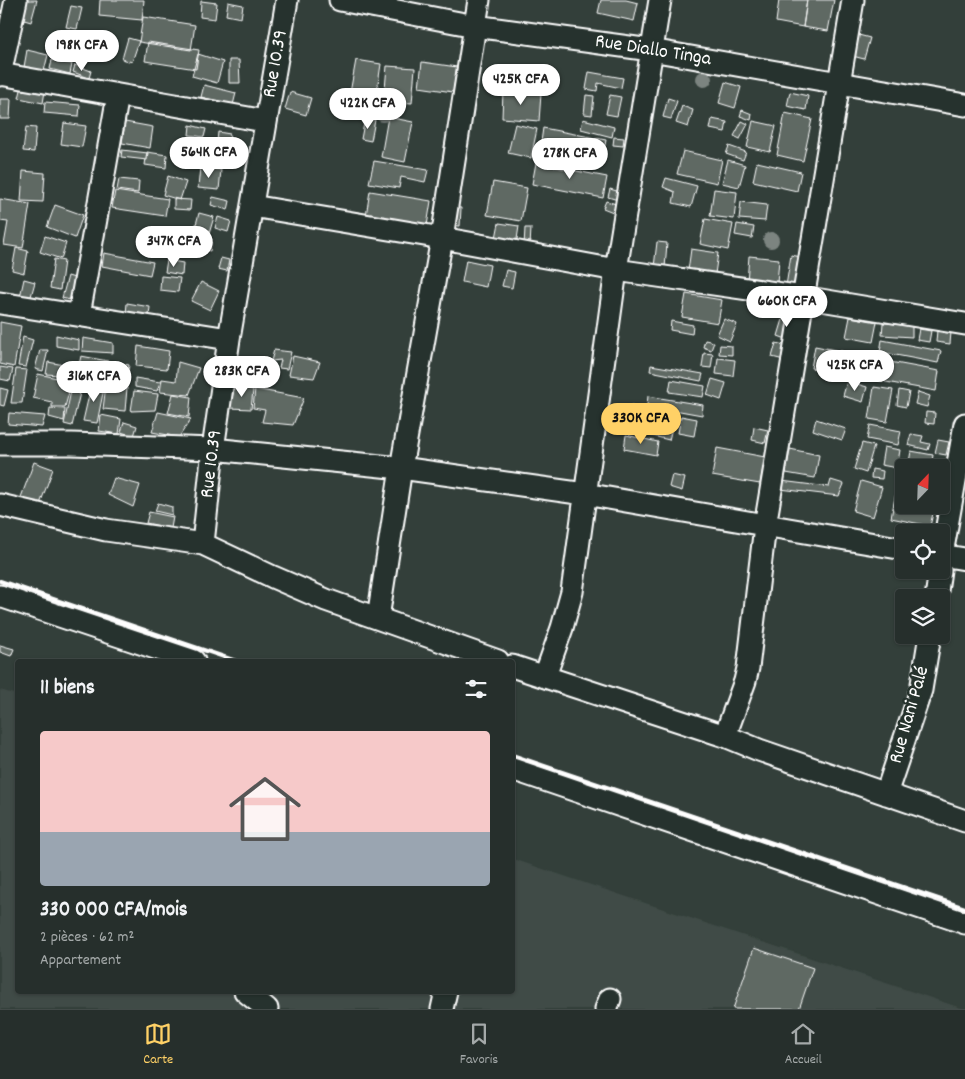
<!DOCTYPE html>
<html lang="fr">
<meta charset="utf-8">
<style>
body{margin:0;font-family:Dekko,sans-serif;background:#2e3734;color:#f1f3f6;height:100vh;display:flex;flex-direction:column;font-size:19px;white-space:nowrap}
*{box-sizing:border-box;margin:0}
p{font-size:16px;color:#a4a9a9}
.icon{flex:none;width:28px;height:28px;fill:none;stroke:currentColor;stroke-width:2;stroke-linecap:round;stroke-linejoin:round}
.map{position:relative;flex:1;overflow:hidden}
.drawer{position:absolute;left:15px;top:659px;width:500px;height:335px;display:flex;flex-direction:column;background:#262f2c;border-radius:5px;box-shadow:0 1px 4px #0004,0 0 0 1px #424a48}
.drawer>*{flex:none}
.needle{width:32px;rotate:23deg}
.fabs{position:absolute;left:895px;top:459px;display:grid;gap:10px}
.fabs a{display:grid;place-items:center;width:55px;height:55px;border-radius:5px;background:#262f2c;box-shadow:0 1px 4px #0004,0 0 0 1px #424a48;font-size:25px}
.price{position:absolute;translate:-50% -42px;padding:0 11px;border-radius:18px;background:#fff;color:#222;font-size:16px;line-height:32px;filter:drop-shadow(0 1px 2px #0008)}
.price::after{content:'';position:absolute;left:50%;top:30px;width:15px;height:11px;margin-left:-8px;background:inherit;clip-path:polygon(0 0,100% 0,50% 100%)}
.price.current{background:#ffd166;color:#111}
ul{padding:0;list-style:none}
li{display:grid;align-content:center;gap:10px;height:265px;padding:0 25px}
li+li{border-top:1px solid #424a48}
li span{display:grid;place-items:center;height:155px;border-radius:5px;color:#555}
li>.icon{margin-inline-start:auto}
span .icon{width:90px;height:90px;fill:#fffc;stroke-width:1}
li b{font-size:21px}
h2{display:flex;justify-content:space-between;align-items:center;height:60px;padding:0 25px;font-size:21px}
.menu{display:flex;justify-content:space-around;align-items:center;height:70px;border-top:1px solid #424a48;background:#262f2c;font-size:14px;color:#a4a9a9}
.menu a{display:grid;justify-items:center;gap:2px}
.menu .current{color:#ffd166}
.map>svg:first-child{display:block}
.built{fill:#404c47}
.building{fill:#5f6964;stroke:#fff}
.lines{fill:none;stroke-linecap:round;stroke-linejoin:round}
.minor-casing{stroke:#fff;stroke-width:25}
.minor{stroke:#26332d;stroke-width:21}
.rail{stroke:#fff;stroke-width:4}
.tree{fill:#7c8480}
.labels{text-anchor:middle;dominant-baseline:central;stroke-width:5;stroke-linejoin:round;paint-order:stroke}
.street-label{font-size:20px;fill:#fff;stroke:#26332d}
</style>
<div class="map">
<svg width="965" height="1009" viewBox="0 0 965 1009">
<rect width="100%" height="100%" fill="#333f3a"/>
<filter id="ink" filterUnits="userSpaceOnUse"><feTurbulence type="fractalNoise" baseFrequency=".02" numOctaves="2"/><feDisplacementMap in="SourceGraphic" scale="10" xChannelSelector="R" yChannelSelector="G"/><feConvolveMatrix kernelMatrix="1 2 1 2 8 2 1 2 1" color-interpolation-filters="sRGB"/></filter>
<g filter="url(#ink)">
<path class="built" d="M0,690l17,5 1,296h494l1,-132 451,150h-964z"/>
<path class="building" d="M19,0h18l-6,22 -17,-5z
M100,0h44l-2,20 -43,-4z
M601,0h25l12,3 -4,18 -36,-8z
M779,0h28l-4,27 -27,-5z
M807,0h27l-6,31 -25,-4z
M201,1l16,2 -2,16 -15,-2z
M228,2l15,3 -2,13 -15,-3z
M71,6l11,2 -5,21 -11,-2z
M143,17l52,8 -4,25 -52,-8z
M851,33l19,5 -6,21 -19,-5z
M128,38l11,3 -7,21 -10,-3z
M148,42l51,8 -3,19 -51,-8z
M27,50l21,5 -4,16 -20,-4z
M198,54l25,8 -6,21 -25,-7z
M52,60l20,4 -2,10 -20,-5z
M229,60h10l1,23h-11z
M356,60l25,4 -5,33 -26,-4z
M422,62l35,5 -4,25 -34,-5z
M75,65l16,6 -2,7 -16,-6z
M387,66l28,2 -3,35 -28,-2z
M589,72l34,6 -2,10 -23,-5 -1,8 -11,-2z
M725,82l16,5 -6,21 -16,-5z
M204,85l32,8 -3,12 -32,-8z
M22,86l23,5 -2,12 -24,-5z
M503,91l38,3 -2,27 -37,-3z
M290,92l21,6 -5,17 -21,-6z
M790,92l18,4 -2,14 -19,-4z
M586,95l8,1 -2,19 -8,-1z
M610,95l11,2 -4,19 -11,-2z
M668,98l9,3 -6,18 -8,-2z
M0,99h11l-1,20h-10z
M45,102l35,3 -1,11 -35,-3z
M682,106l11,4 -5,17 -12,-4z
M742,110l10,4 -1,6 -11,-4z
M785,113l27,6 -9,42 -26,-6z
M388,117l25,5 -8,40 -24,-5z
M365,118l10,2 -4,21 -10,-2z
M583,119l31,8 -2,10 -31,-8z
M712,119l15,3 -2,10 -15,-3z
M742,121l6,3 -8,15 -6,-3z
M753,121l23,5 -6,26 -23,-5z
M125,122l28,5 -3,21 -28,-5z
M64,123l22,3 -4,21 -21,-3z
M515,124l22,5 -6,29 -23,-5z
M190,125l16,4 -2,8 -15,-2z
M26,127l10,1 -2,24 -11,-1z
M543,128l63,12 -4,20 -62,-11z
M218,132l12,2 -4,32 -18,-3 1,-13 7,1z
M614,137l10,1 -1,8 -10,-1z
M729,146l17,6 -3,8 -17,-6z
M122,150l26,3 -1,7 -26,-3z
M683,151l39,9 -5,23 -40,-9z
M147,152l20,3 -1,13 -21,-3z
M728,160l17,5 -6,22 -17,-4z
M374,161l54,9 -3,12 -24,-5 -2,11 -30,-5z
M757,162l44,10 -4,19 -44,-10z
M536,163l71,14 -4,21 -71,-14z
M200,167l21,3 -2,20 -21,-2z
M23,171l22,2 -2,29 -22,-1z
M168,176l18,6 -6,18 -17,-5z
M666,178l31,8 -6,21 -18,-4 2,-11 -12,-5z
M119,179l20,2 -1,12 -21,-3z
M493,182l34,6 -6,33 -34,-6z
M610,189l10,3 -2,8 -10,-3z
M714,189l23,3 -3,27 -24,-3z
M115,191l53,8 -3,17 -53,-8z
M370,191l61,10 -5,31 -61,-10z
M213,197l17,4 -2,9 -17,-5z
M0,199l30,5 -7,44 -19,-3 4,-23 -8,-1z
M174,199l17,1 -1,10 -16,-1z
M606,201l10,3 -3,8 -10,-4z
M741,202l26,3 -2,16 -26,-2z
M55,205l28,10 -8,23 -28,-11z
M449,207l12,1 -1,18 -12,-1z
M199,213l15,4 -6,20 -14,-5z
M218,217l13,4 -3,11 -13,-4z
M705,219l28,5 -5,26 -28,-6z
M499,223l20,3 -3,20 -21,-3z
M737,224l17,3 -2,11 -17,-3z
M525,228h6l-1,19 -6,-1z
M162,231l20,5 -4,13 -19,-5z
M45,236l21,7 -5,16 -21,-7z
M192,236l20,3 -2,12 -20,-4z
M657,242l10,1 -2,25 -11,-1z
M16,248l12,3 -4,22 -12,-3z
M691,249l27,4 -3,21 -27,-3z
M104,253l49,9 -3,13 -48,-9z
M791,255l10,2 -6,31 -9,-2z
M749,256l30,3 -2,25 -30,-2z
M221,258l8,2 -2,11 -9,-2z
M54,259l10,2 -4,29 -10,-2z
M167,260l16,3 -1,12 -17,-3z
M466,260l24,5 -4,22 -24,-5z
M506,270l9,2 -3,16 -10,-2z
M68,276l10,3 -4,22 -12,-3z
M161,276l19,2 -2,14 -18,-2z
M24,279l11,3 -5,18 -10,-3z
M201,282l18,9 -9,19 -19,-9z
M686,294l36,6 -4,23 -36,-6z
M755,300l22,3 -2,11 -21,-3z
M127,303l23,4 -1,9 -23,-2z
M784,316l11,3 -6,21 -11,-4z
M850,317l27,5 -4,20 -27,-5z
M724,319l13,5 -7,17 -13,-6z
M671,321l22,4 -1,9 -22,-4z
M0,322l21,4 -7,41 -14,-3z
M883,323l29,2v12l-30,-2z
M919,329l12,2 -2,11 -12,-2z
M937,330l14,2 -1,12 -14,-2z
M56,335l23,5v10l-23,-4z
M23,337l10,3 -7,27 -8,-1z
M83,338l30,5v10l-31,-2z
M705,340l9,2 -3,8 -8,-3z
M882,340l59,11 -3,12 -58,-11z
M776,343l12,3 -4,14 -12,-3z
M720,345l12,1v9l-13,-1z
M138,346l31,5 -2,18 -31,-3z
M815,346l57,11 -4,22 -57,-11z
M40,350h8l-5,21 -8,-2z
M274,350l17,2 -4,17 -8,-1 2,-8 -10,1z
M704,353l9,1 -2,14 -9,-1z
M81,356l48,9 -3,19 -50,-6z
M293,356l27,6 -6,16 -25,-3z
M718,358l17,2 -2,16 -17,-2z
M879,360l60,11 -3,20 -61,-11z
M259,361l16,3 -2,16 -16,-1z
M48,362l27,5 -2,9 -27,-2z
M178,362l21,6 -10,27 -29,-3 2,-13 14,2z
M651,365l52,9 -2,7 -51,-10z
M0,367l13,2 -3,12 -10,-2z
M16,369l11,1 -5,33h-11z
M38,374l34,7 -7,26h-13v-5l-19,-4z
M135,378l25,4 -3,9 -22,-4z
M712,379l14,4 -5,17 -14,-5z
M671,380l34,6 -2,11 -34,-5z
M847,381l20,6 -4,15 -20,-6z
M92,382l13,1 -8,40 -14,-2z
M235,384l18,6 -2,19 -21,-1z
M106,385l21,3 -2,23 -22,-2z
M874,387l19,3 -6,32 -18,-3z
M0,388l8,2 -4,16 -4,-1z
M255,389l49,9 -11,27 -31,-3 3,-12 -12,-2z
M899,390l10,2 -3,15 -9,-2z
M71,391l9,2 -8,33 -8,-2z
M134,391l24,3 -3,16 -24,1z
M918,392l12,4 -3,11 -12,-3z
M173,394l18,3 -2,20 -21,-4z
M648,396l55,9 -1,10 -55,-10z
M631,405l44,11 -6,24 -44,-11z
M50,408l15,1 -1,12 -15,-4z
M158,412l33,7 -12,18 -27,-5z
M926,412l9,1 -1,11 -9,-1z
M9,413l36,3 -3,11 -34,-3z
M101,415l20,4 -2,15 -20,-3z
M681,416l16,3 -3,17 -16,-3z
M816,419l30,10 -4,11 -29,-10z
M124,422l13,4 -3,10 -13,-4z
M870,425l31,6 -3,14 -31,-6z
M754,427l14,3 -3,13 -13,-3z
M911,434l12,2 -2,6 9,2 -2,6 -20,-5z
M626,435l32,7 -2,13 -32,-6z
M938,440l11,2 -3,13 -11,-2z
M862,443l12,3 -8,27 -12,-4z
M884,447l16,3 -3,18 -16,-3z
M717,448l48,9 -5,27 -48,-8z
M790,449l29,6 -4,23 -29,-5z
M911,451l22,4 -2,13h-23z
M34,462l19,7 -14,38 -19,-7z
M872,469l11,2 -1,8 -11,-1z
M672,475l13,3 -3,13 -13,-4z
M114,478l26,7 -7,22 -25,-12z
M831,480l13,4 -5,12 -59,-7 1,-8 48,6z
M861,481l21,6 -9,30 -20,-6z
M896,492l8,2v11h31l-5,21 -39,-8z
M158,503l14,4v8l-17,-4z
M149,512l24,5 -2,11 -25,-5z
M0,645l14,4 -3,7 -11,-4z
M754,948l59,20 -14,41h-66z"/>
<g class="lines">
<defs>
<path id="minor" d="M340,0l135,26 176,24 314,55
M0,74l265,47
M0,75l16,-75
M252,206l190,32 174,32 187,27 162,27
M0,303l229,36
M79,315l39,-220
M0,444h72l141,5 188,19 184,26 319,55
M0,505l106,25 97,14 70,33 53,23 172,61
M203,544l10,-95 16,-110 58,-339
M941,555l24,4
M941,560l24,-136
M0,596l194,65
M936,598l4,-28
M378,618l23,-150 41,-230 37,-238
M512,666l213,70 34,14 206,71
M545,676l17,-48 10,-36 44,-322 44,-270
M725,736l20,-55 3,-13 17,-142 88,-526
M512,769l453,154
M886,794l35,-104 9,-55
M245,991l22,18
M442,1009l4,-18
M606,1009l4,-10"/>
</defs>
<use href="#minor" class="minor-casing"/>
<use href="#minor" class="minor"/>
<path class="rail" d="M0,581l236,80
M512,755l453,153"/>
</g>
<g class="tree">
<circle cx="704" cy="79" r="8"/>
<circle cx="383" cy="114" r="8"/>
<circle cx="771" cy="240" r="8"/>
</g>
</g>
<g class="labels">
<g class="street-label">
<text transform="translate(653 51) rotate(9)">Rue Diallo Tinga</text>
<text transform="translate(276 64) rotate(-80)">Rue 10.39</text>
<text transform="translate(212 464) rotate(-83)">Rue 10.39</text>
<text transform="translate(910 715) rotate(-74)">Rue Nani Palé</text>
</g>
</g>
</svg>
<div class="fabs">
<a><svg class="needle" viewBox="-14 -14 28 28"><path d="M0-13l5 13h-10z" fill="#e53935"/><path d="M0 13l5-13h-10z" fill="#a4a9a9"/></svg></a>
<a><svg class="icon" aria-label="locate" viewBox="0 0 24 24"><circle cx="12" cy="12" r="6"/><path d="M12 2v4M12 18v4M2 12h4M18 12h4"/></svg></a>
<a><svg class="icon" aria-label="layers" viewBox="0 0 24 24"><path d="M12 4l9 5-9 5-9-5zM3 14l9 5 9-5"/></svg></a>
</div>
<b class="price" style="left:82px;top:72px">198K CFA</b>
<b class="price" style="left:521px;top:106px">425K CFA</b>
<b class="price" style="left:368px;top:130px">422K CFA</b>
<b class="price" style="left:209px;top:179px">564K CFA</b>
<b class="price" style="left:570px;top:180px">278K CFA</b>
<b class="price" style="left:174px;top:268px">347K CFA</b>
<b class="price" style="left:787px;top:328px">660K CFA</b>
<b class="price" style="left:855px;top:392px">425K CFA</b>
<b class="price" style="left:242px;top:398px">283K CFA</b>
<b class="price" style="left:94px;top:403px">316K CFA</b>
<b class="price current" style="left:641px;top:445px">330K CFA</b>
<section class="drawer">
<h2>11 biens<svg class="icon" aria-label="filters" viewBox="0 0 24 24"><path d="M4 7h16M4 17h16"/><circle cx="9" cy="7" r="2"/><circle cx="15" cy="17" r="2"/></svg></h2>
<ul>
<li><span style="background:linear-gradient(#f6c9c9 65%,#9aa5b1 0)"><svg class="icon" aria-label="home" viewBox="0 0 24 24"><path d="M3 11l9-7 9 7M6 9v11h12V9"/></svg></span><div><b>330 000 CFA/mois</b><p>2 pièces · 62 m²</p><p>Appartement</p></div></li>
</ul>
</section>
</div>
<nav class="menu">
<a class="current"><svg class="icon" aria-label="map" viewBox="0 0 24 24"><path d="M3 6l6-2 6 2 6-2v14l-6 2-6-2-6 2zM9 4v14M15 6v14"/></svg>Carte</a>
<a><svg class="icon" aria-label="saved" viewBox="0 0 24 24"><path d="M7 4h10v16l-5-4-5 4z"/></svg>Favoris</a>
<a><svg class="icon" aria-label="home" viewBox="0 0 24 24"><path d="M3 11l9-7 9 7M6 9v11h12V9"/></svg>Accueil</a>
</nav>
